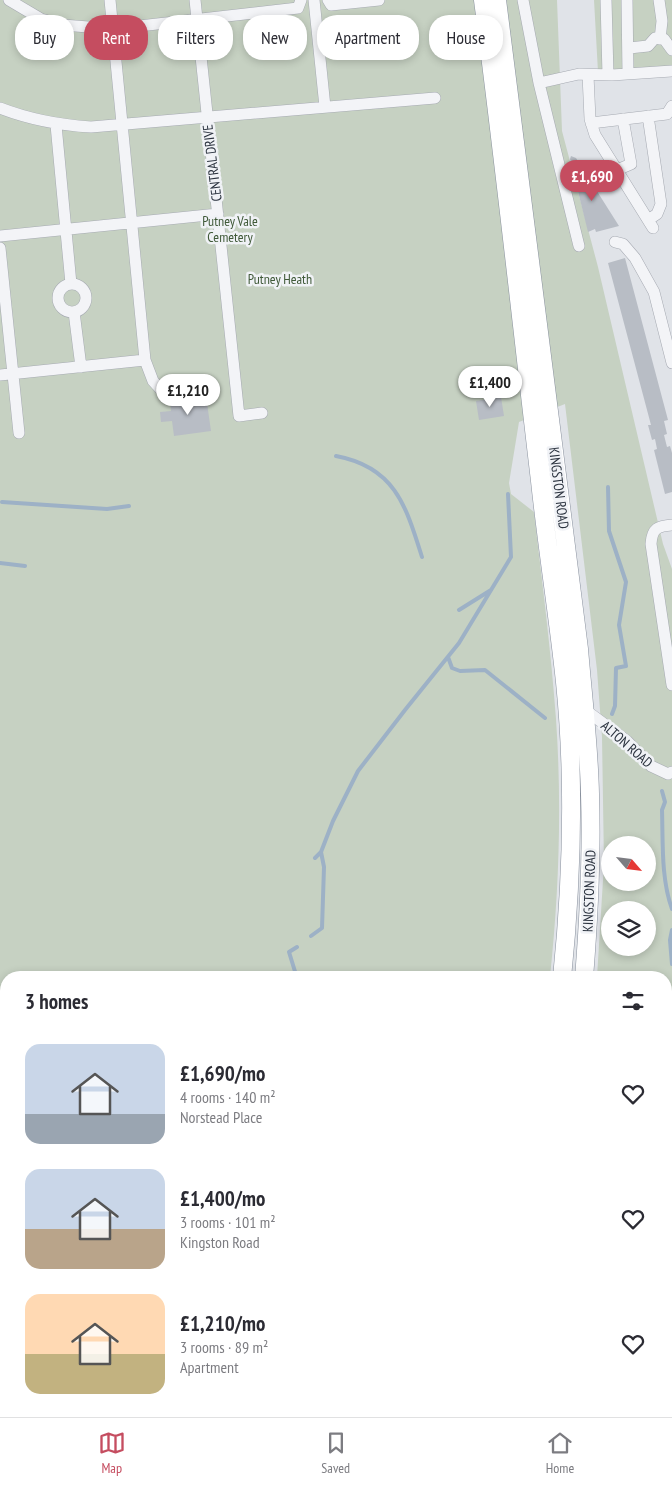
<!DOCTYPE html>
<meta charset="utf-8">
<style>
body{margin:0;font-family:"PT Sans Narrow",sans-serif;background:#f7f7f7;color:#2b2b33;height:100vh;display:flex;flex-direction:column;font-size:19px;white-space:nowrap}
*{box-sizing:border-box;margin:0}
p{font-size:16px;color:#7c7c81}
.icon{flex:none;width:28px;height:28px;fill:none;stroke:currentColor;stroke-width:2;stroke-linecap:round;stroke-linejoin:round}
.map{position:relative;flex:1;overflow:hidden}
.drawer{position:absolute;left:0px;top:971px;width:672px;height:446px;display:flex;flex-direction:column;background:#fff;border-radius:20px 20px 0 0;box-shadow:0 2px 8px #0003}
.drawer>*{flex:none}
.top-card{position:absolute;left:15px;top:15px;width:642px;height:45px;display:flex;gap:10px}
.needle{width:32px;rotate:118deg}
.controls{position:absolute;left:601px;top:836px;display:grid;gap:10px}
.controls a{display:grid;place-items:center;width:55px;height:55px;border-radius:50%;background:#fff;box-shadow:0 2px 8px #0003;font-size:25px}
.price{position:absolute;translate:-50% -42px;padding:0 11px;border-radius:18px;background:#fff;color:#222;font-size:16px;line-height:32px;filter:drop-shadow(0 1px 2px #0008)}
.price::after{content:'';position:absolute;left:50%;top:30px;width:15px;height:11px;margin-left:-8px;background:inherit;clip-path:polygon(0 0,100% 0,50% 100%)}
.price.current{background:#c54d60;color:#fff}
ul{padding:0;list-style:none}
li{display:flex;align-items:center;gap:15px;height:125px;padding:0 25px}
li span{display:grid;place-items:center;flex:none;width:140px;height:100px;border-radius:15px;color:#555}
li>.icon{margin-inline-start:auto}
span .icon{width:60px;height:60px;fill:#fffc;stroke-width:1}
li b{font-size:21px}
h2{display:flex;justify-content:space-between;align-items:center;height:60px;padding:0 25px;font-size:21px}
.pill{padding:0 18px;border-radius:20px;background:#fff;box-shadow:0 2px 8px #0003;font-size:18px;line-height:45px}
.pill.current{background:#c54d60;color:#fff}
.menu{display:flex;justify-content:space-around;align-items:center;height:70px;border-top:1px solid #e1e1e2;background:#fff;font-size:14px;color:#7c7c81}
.menu a{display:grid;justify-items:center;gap:2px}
.menu .current{color:#c54d60}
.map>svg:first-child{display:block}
.green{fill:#c6d1c2;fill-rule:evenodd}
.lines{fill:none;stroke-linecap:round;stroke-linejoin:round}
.stream{stroke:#9db1c6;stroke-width:4}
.building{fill:#b8bdc5}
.minor-casing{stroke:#a6aab2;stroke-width:12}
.highway-casing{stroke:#89919e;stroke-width:19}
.minor{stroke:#f3f4f7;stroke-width:11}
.highway{stroke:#fff;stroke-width:18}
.labels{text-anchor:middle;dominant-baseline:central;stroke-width:5;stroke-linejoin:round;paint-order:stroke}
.street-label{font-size:14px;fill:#2a323e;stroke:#f0f2f6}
.park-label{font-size:14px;fill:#3f5938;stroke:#f0f2f6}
</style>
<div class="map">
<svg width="672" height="1417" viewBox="0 0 672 1417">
<rect width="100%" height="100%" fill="#e0e3e8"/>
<path class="green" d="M0,0h557l5,131 36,136 65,277 9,25v721l-6,-2v-310l-69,-1 7,-113 -2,-127 -5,-67 -32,-266 -46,18 -10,61 2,11 23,18c8,69 17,138 22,207 6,86 3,173 -6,258l-544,1v433h458l1,6h-465zM610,845h38v37h-38zM610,910h38v38h-38z
M594,0h78v68l-74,4z
M666,1333l6,1v83h-152l2,-6h144z"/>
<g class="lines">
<path class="stream" d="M336,456c59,11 70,50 86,101
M608,487l1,44 17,51 -7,43 7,41 -10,2 -1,38 -3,8
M2,502l105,7 22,-3
M0,563l25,3
M459,610l32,-20
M448,657l4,11 8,3 25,-1 60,48
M662,791l3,11 -3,8c1,32 -1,69 10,99
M315,858l6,-6 12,-31 25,-50 47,-61 54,-67 52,-86 -3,-63
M672,930l-2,10 2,24
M311,936l11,-8 2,-61 -3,-15
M297,947l-8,5 8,26
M666,1113l6,-7"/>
</g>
<path class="building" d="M571,156l5,2 43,68 -23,6 -1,-3 -7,3 -18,-73z
M625,258l43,162 -4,1 3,13 -3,1 3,12 3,-1 2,7v39l-7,2 -11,-44 3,-1 -2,-10 -3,1 -4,-15h3l-43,-162z
M206,396l5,35 -37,5 -2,-15 -11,1 -1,-10 11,-1 -1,-10z
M501,397l3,19 -25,4 -3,-19z"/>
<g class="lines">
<defs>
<path id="minor" d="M9,0l32,19 22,6 50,4 185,-21 3,-8
M195,0l44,416 23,-3
M314,0l11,107
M328,0l3,5 48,-5
M523,0l16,83 40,163
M606,0l2,75
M627,0l1,74
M659,0l3,21 -2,18
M629,48l19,-2 7,-8 9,1 8,11
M588,75l2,44 5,16 58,93
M539,83l40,-9 33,1 60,-4
M0,108c31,12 59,17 91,19l344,-29
M648,116l13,88 -4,10 -9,6
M591,123l76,-9 5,-8
M56,125l15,159
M617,170l14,-6 -8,-45
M0,236l218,-22
M615,242l8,2 12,14 19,34 18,71
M0,248l19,185
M58 298a14 14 0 1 1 28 0a14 14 0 1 1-28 0Z
M74,312l7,55
M145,360l8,21 11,12
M0,375l145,-15 -35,-360
M497,383l31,-4
M672,525c-14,1 -20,3 -21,19l21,141
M584,709l43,32 24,25 17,8 4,-2"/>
<path id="highway" d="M483,0c21,160 38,320 57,481 7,67 18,134 25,201 10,98 7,198 -3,296
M497,0l82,649c4,48 10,97 11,145 2,61 -1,122 -6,184
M666,1301l6,1
M666,1318l6,1
M481,1417l1,-6
M503,1417l1,-6"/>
</defs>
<use href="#minor" class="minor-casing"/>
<use href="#highway" class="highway-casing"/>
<use href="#minor" class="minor"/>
<use href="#highway" class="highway"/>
</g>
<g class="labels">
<g class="street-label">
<text transform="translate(212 163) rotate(-97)">CENTRAL DRIVE</text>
<text transform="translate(559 488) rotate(83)">KINGSTON ROAD</text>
<text transform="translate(627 744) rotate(41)">ALTON ROAD</text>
<text transform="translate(589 891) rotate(-88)">KINGSTON ROAD</text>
</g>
<g class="park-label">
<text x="230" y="221">Putney Vale<tspan x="230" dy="16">Cemetery</tspan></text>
<text x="280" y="279">Putney Heath</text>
</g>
</g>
</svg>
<div class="controls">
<a><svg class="needle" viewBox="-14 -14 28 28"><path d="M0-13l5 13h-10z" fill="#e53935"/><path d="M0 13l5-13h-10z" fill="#7c7c81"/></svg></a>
<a><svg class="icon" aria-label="layers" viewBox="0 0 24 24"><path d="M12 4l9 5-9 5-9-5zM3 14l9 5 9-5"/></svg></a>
</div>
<b class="price current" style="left:592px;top:202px">£1,690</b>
<b class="price" style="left:490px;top:408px">£1,400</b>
<b class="price" style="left:188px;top:416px">£1,210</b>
<div class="top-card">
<a class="pill">Buy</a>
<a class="pill current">Rent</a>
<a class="pill">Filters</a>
<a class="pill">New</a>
<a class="pill">Apartment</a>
<a class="pill">House</a>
</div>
<section class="drawer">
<h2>3 homes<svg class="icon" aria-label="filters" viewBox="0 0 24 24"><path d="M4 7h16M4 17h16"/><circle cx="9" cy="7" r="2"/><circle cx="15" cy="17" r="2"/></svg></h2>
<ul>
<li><span style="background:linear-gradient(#c9d6e8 70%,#9aa5b1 0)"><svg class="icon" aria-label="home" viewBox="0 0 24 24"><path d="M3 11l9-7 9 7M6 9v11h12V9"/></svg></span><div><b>£1,690/mo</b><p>4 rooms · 140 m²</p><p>Norstead Place</p></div><svg class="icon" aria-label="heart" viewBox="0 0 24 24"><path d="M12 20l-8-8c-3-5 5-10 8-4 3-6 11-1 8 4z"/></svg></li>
<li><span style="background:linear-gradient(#c9d6e8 60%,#b9a48a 0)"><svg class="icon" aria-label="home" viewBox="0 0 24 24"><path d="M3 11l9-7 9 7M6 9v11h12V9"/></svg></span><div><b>£1,400/mo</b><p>3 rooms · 101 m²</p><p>Kingston Road</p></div><svg class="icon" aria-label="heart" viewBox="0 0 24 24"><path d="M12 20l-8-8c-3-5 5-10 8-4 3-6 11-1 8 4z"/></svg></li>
<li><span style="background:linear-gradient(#ffd9b3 60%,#c2b280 0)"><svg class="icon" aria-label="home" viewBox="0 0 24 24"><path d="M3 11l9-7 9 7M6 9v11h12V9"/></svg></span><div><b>£1,210/mo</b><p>3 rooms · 89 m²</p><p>Apartment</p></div><svg class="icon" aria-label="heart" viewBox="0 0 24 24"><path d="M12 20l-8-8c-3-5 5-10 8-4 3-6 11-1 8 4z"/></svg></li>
</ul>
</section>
</div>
<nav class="menu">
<a class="current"><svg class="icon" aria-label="map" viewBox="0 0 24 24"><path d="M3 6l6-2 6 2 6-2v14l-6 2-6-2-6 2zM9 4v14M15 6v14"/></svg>Map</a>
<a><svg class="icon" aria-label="saved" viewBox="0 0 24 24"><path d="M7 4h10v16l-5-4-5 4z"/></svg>Saved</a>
<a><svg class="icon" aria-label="home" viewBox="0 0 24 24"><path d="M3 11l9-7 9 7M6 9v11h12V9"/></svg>Home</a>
</nav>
